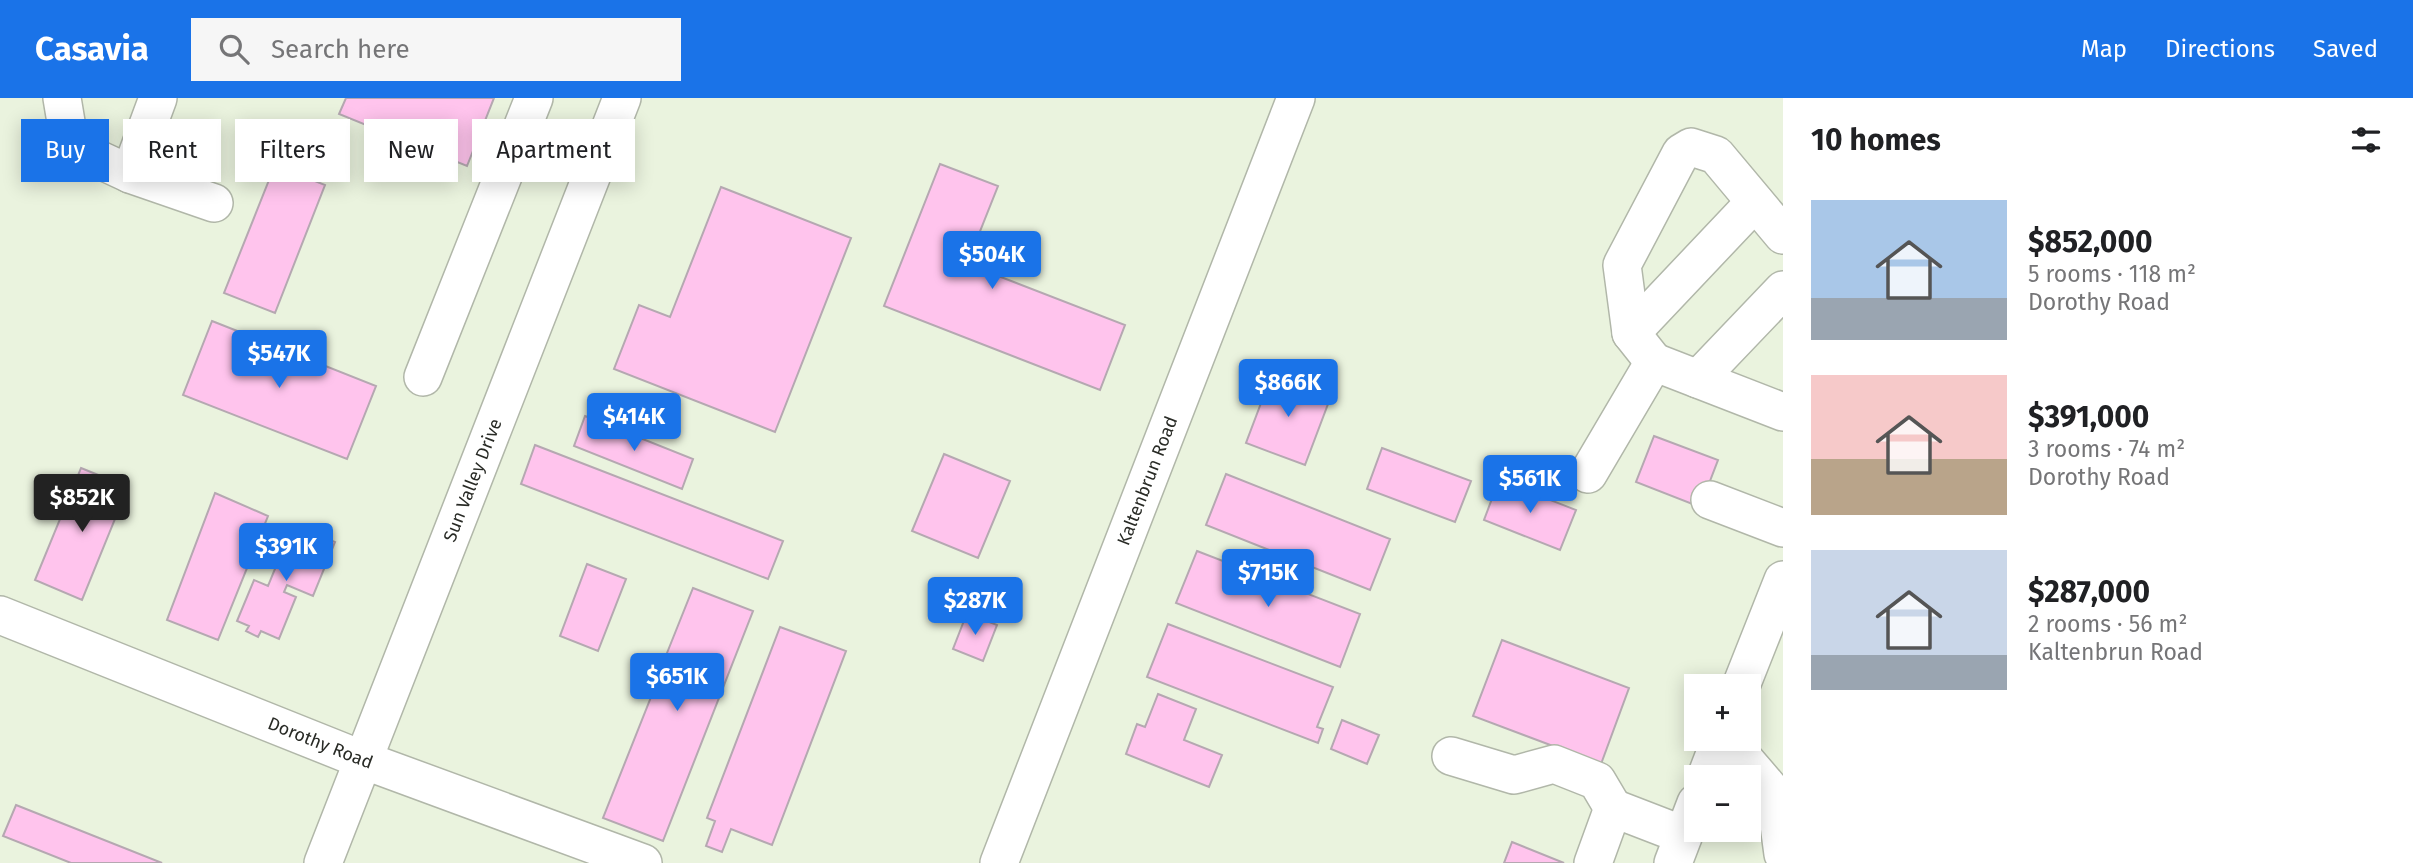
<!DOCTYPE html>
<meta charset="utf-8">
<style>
body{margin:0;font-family:"Fira Sans",sans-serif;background:#f6f6f6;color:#202124;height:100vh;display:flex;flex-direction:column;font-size:26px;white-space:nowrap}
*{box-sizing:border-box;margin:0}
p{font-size:23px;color:#757577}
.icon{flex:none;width:38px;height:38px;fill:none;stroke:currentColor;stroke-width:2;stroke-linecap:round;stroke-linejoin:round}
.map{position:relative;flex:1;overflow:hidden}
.sheet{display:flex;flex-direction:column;background:#fff;width:630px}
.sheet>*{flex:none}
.hud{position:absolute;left:21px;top:21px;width:665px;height:63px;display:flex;gap:14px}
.controls{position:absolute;left:1684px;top:576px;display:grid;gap:14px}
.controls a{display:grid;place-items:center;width:77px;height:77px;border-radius:0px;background:#fff;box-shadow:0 4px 18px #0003;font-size:35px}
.price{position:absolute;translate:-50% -60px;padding:0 16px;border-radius:7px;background:#1a73e8;color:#fff;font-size:23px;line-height:46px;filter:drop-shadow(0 2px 4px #0008)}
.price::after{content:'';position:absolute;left:50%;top:42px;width:21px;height:16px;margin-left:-10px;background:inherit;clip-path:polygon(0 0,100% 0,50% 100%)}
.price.selected{background:#222;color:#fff}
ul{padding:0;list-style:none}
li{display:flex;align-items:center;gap:21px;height:175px;padding:0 28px}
li span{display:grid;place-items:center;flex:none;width:196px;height:140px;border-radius:0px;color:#555}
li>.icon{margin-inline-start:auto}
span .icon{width:84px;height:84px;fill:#fffc;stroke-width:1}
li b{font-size:30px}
h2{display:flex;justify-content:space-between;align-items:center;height:84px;padding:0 28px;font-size:30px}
.tag{padding:0 24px;border-radius:0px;background:#fff;box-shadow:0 4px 18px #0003;font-size:24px;line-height:63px}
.tag.selected{background:#1a73e8;color:#fff}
header{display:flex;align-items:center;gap:42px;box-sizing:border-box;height:98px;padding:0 35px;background:#1a73e8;color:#fff}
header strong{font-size:33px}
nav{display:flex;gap:38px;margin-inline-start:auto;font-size:24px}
.search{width:490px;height:63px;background:#f6f6f6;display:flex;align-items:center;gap:18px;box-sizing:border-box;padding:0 24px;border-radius:0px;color:#757577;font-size:26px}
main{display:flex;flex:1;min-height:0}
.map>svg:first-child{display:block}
.built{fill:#eaf3de;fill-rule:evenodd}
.building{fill:#ffc4ed;stroke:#b5a8b1;stroke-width:2}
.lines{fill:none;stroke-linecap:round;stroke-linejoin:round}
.minor-casing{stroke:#b1b7a9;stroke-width:40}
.minor{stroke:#fff;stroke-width:37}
.labels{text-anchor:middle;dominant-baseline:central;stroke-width:7;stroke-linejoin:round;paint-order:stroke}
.street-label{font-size:18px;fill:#292b26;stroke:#fff}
</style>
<header>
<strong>Casavia</strong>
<div class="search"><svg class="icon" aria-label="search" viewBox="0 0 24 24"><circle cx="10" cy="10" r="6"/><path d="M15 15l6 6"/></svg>Search here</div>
<nav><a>Map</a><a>Directions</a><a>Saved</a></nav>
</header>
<main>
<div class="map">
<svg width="1783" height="765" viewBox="0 0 1783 765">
<rect width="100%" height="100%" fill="#f8fef0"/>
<path class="built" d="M0,0h1783v765h-1783zM1696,588h52v52h-52zM1696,679h52v53h-52z"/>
<path class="building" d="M346,0h148l-27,68 -128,-52z
M940,66l58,22 -31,78 158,61 -25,65 -216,-84z
M275,67l50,20 -50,128 -51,-20z
M721,89l130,51 -76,194 -161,-63 25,-64 31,12z
M212,223l164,65 -29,73 -164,-64z
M1272,276l59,22 -26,69 -59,-22z
M585,318l108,43 -11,30 -108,-43z
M1654,338l64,24 -18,47 -64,-25z
M535,347l248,96 -15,38 -247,-95z
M1382,350l89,33 -16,41 -88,-33z
M944,356l66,27 -32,77 -66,-27z
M81,370l47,19 -46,113 -47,-20z
M1226,376l164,65 -20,51 -164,-65z
M1499,382l77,30 -16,40 -76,-30z
M215,395l53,23 -50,124 -51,-20z
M293,427l42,17 -22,54 -26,-11 -3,7 12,5 -17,42 -18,-8 -3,6 -12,-6 3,-5 -12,-5 17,-41 14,6z
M1197,453l163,63 -20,53 -164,-64z
M587,466l39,15 -28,72 -38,-15z
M693,490l60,23 -90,230 -60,-23 48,-121 -18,-6 10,-25 16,7z
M967,515l30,12 -14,36 -30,-12z
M1168,526l165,63 -16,40 6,2 -5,14 -171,-66z
M780,529l66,24 -74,194 -41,-16 -9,23 -16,-6 9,-25 -8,-3z
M1502,542l127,48 -28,76 -128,-48z
M1158,596l38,15 -12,31 38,15 -13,32 -83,-33 11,-30 8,3z
M1342,622l37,15 -12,29 -36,-15z
M16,707l146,58h-91l-68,-27z
M1512,744l52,21h-60z"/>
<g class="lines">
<defs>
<g id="minor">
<path d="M62,0l8,48 60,28 84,29"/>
<path d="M130,76l28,-76"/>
<path d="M1631,235l124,-131"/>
<path d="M1654,264l-23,-29 -9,-68 59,-112 10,-6 25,8 67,80"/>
<path d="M423,279l111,-279"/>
<path d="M1698,281l85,-89"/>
<path d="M1588,376l66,-112 129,50"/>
<path d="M1710,402l73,28"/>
<path id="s1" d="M0,517l363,145 280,103"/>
<path d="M1741,588l42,-106"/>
<path d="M1726,640l49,57 8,59"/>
<path d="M1451,658l63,19 40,-11 43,17 16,27"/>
<path d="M1706,679l15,-39"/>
<path id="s2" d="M323,765l299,-765"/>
<path id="s3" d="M999,765l297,-765"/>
<path d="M1593,765l20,-55 70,27"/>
<path d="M1673,765l23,-60"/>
</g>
</defs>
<use href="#minor" class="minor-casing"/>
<use href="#minor" class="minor"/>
</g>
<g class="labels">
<g class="street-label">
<text stroke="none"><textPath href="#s2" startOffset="411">Sun Valley Drive</textPath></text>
<text stroke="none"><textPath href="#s3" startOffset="410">Kaltenbrun Road</textPath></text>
<text stroke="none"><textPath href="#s1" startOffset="345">Dorothy Road</textPath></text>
</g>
</g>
</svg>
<div class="controls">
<a>+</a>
<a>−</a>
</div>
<b class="price" style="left:992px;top:193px">$504K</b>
<b class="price" style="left:279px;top:292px">$547K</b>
<b class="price" style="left:1288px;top:321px">$866K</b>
<b class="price" style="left:634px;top:355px">$414K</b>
<b class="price" style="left:1530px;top:417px">$561K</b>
<b class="price selected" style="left:82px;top:436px">$852K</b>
<b class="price" style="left:286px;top:485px">$391K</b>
<b class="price" style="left:1268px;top:511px">$715K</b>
<b class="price" style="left:975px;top:539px">$287K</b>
<b class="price" style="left:677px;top:615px">$651K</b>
<div class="hud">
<a class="tag selected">Buy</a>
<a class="tag">Rent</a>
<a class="tag">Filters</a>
<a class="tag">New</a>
<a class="tag">Apartment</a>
</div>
</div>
<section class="sheet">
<h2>10 homes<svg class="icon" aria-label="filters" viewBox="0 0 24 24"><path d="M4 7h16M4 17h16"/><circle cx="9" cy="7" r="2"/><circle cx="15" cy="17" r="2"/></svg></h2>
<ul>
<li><span style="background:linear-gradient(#a9c7e8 70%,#9aa5b1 0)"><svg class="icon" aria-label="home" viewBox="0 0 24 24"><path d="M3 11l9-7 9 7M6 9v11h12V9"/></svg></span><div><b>$852,000</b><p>5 rooms · 118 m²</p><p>Dorothy Road</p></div></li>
<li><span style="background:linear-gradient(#f6c9c9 60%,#b9a48a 0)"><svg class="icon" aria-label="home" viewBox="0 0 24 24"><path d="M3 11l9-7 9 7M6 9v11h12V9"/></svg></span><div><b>$391,000</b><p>3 rooms · 74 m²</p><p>Dorothy Road</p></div></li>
<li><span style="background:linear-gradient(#c9d6e8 75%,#9aa5b1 0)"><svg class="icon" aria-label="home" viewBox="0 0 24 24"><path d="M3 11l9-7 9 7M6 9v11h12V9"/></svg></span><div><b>$287,000</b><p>2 rooms · 56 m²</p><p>Kaltenbrun Road</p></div></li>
</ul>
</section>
</main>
